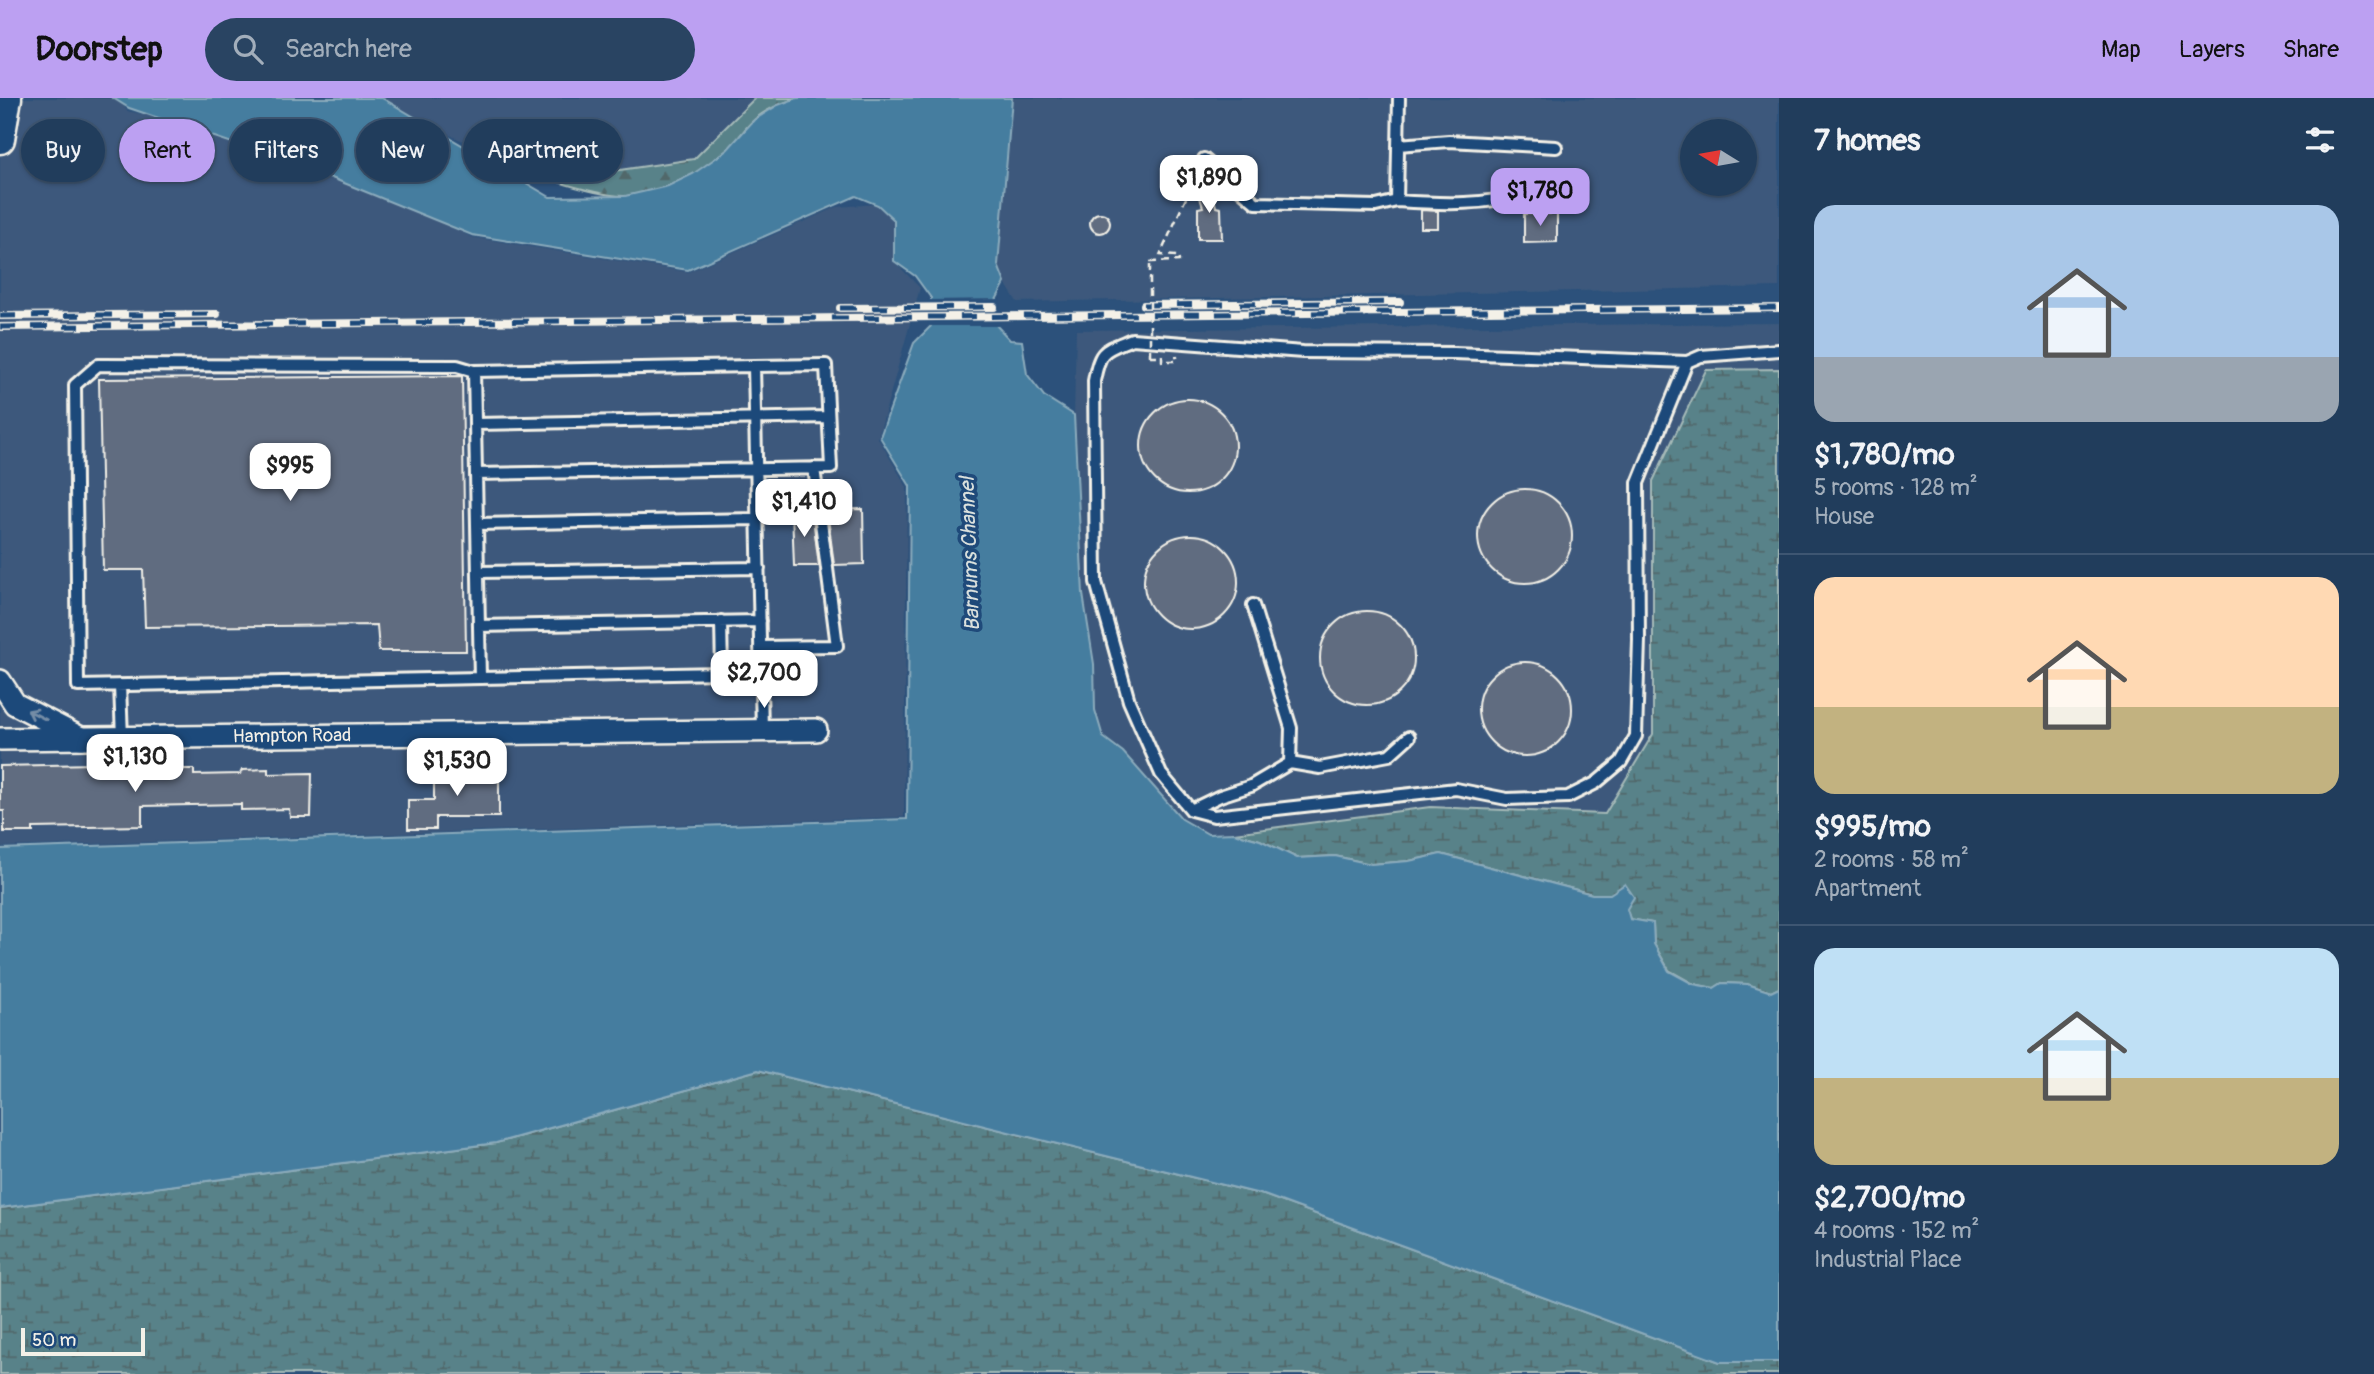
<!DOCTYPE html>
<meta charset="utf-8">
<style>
body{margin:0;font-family:Pangolin,sans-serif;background:#294462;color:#f1f3f6;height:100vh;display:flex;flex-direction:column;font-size:26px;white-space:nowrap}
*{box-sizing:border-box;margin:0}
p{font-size:23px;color:#a2aebb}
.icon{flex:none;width:38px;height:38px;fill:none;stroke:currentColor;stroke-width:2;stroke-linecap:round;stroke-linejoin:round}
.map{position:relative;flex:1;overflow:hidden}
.details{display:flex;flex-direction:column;background:#213d5c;width:595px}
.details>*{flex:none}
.top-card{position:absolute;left:21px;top:21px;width:665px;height:63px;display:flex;gap:14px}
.needle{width:46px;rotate:281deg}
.controls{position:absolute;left:1680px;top:21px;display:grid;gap:14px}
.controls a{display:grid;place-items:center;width:77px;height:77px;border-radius:50%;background:#213d5c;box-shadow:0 2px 5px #0004,0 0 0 2px #3e5672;font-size:35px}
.scale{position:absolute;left:21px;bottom:18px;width:124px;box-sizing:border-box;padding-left:7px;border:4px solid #f4f1e8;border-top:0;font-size:19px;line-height:24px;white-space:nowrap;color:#f4f1e8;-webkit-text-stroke:5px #1f4a7a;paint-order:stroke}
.price{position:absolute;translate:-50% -60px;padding:0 16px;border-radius:14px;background:#fff;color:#222;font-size:23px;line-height:46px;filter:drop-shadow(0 2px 4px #0008)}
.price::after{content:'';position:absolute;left:50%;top:42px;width:21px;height:16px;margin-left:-10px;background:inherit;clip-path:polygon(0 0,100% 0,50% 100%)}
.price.active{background:#bca0f2;color:#111}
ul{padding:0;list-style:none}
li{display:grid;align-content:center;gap:14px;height:371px;padding:0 35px}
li+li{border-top:2px solid #3e5672}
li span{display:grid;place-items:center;height:217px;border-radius:21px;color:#555}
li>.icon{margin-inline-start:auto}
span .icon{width:126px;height:126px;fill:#fffc;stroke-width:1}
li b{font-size:30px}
h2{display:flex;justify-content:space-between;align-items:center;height:84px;padding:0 35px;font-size:30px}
.tag{padding:0 24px;border-radius:32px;background:#213d5c;box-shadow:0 2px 5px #0004,0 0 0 2px #3e5672;font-size:24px;line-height:63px}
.tag.active{background:#bca0f2;color:#111}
header{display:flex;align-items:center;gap:42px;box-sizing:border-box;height:98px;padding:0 35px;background:#bca0f2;color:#111}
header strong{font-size:33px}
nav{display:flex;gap:38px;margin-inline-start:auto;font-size:24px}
.search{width:490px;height:63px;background:#294462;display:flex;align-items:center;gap:18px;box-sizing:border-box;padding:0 24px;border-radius:38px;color:#a2aebb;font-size:26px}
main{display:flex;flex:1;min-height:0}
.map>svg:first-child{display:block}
.built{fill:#3c597c;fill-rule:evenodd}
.forest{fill:url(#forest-firs);stroke:#a6bab8;stroke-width:2}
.wetland{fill:url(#wetland-marsh);stroke:#a6bab8;stroke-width:2}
.water{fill:#457d9f;stroke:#8babbc;stroke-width:2}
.pier{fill:#2c517b}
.building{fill:#606c80;stroke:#f4f1e8;stroke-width:2}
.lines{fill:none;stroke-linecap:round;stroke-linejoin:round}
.service-casing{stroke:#f4f1e8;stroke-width:16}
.minor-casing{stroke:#f4f1e8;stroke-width:26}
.secondary-casing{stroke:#f4f1e8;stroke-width:33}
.path{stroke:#f4f1e8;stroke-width:2.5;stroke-dasharray:7 5;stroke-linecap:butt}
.service{stroke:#1f4a7a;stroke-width:10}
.minor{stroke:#1f4a7a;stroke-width:21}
.secondary{stroke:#1f4a7a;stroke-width:28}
.rail-casing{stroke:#f4f1e8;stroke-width:8}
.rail{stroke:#1f4a7a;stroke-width:5;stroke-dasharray:16;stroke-linecap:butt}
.path-bridge{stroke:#f4f1e8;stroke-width:2.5;stroke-dasharray:7 5;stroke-linecap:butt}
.oneway{stroke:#748da6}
.labels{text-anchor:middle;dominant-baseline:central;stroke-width:7;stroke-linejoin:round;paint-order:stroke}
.street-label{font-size:19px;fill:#f4f1e8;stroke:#1f4a7a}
.water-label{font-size:21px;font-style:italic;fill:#dae0dd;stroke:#1f4a7a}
</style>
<header>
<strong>Doorstep</strong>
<div class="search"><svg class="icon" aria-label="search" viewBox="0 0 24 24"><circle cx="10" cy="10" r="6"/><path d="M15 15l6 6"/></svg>Search here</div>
<nav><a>Map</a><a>Layers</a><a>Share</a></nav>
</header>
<main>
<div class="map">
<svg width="1779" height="1276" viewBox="0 0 1779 1276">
<defs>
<pattern id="forest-firs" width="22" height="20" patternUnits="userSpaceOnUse" patternTransform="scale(1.75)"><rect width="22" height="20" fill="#588289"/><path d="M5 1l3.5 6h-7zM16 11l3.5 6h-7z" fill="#51686b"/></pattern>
<pattern id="wetland-marsh" width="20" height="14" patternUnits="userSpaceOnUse" patternTransform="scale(1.75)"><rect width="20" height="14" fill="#588289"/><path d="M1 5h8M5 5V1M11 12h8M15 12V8" fill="none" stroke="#51686b"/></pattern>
</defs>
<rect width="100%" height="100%" fill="#2c517b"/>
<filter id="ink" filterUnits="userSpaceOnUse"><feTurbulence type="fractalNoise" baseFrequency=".0143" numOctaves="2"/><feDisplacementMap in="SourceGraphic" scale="14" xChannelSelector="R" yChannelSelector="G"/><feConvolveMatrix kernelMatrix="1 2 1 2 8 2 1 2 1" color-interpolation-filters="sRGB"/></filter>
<g filter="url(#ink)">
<path class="built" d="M0,0h119l8,13 191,39 153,87 217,35 149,-65 39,-3 18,16v41l26,27 -42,150 29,49 -3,330 -904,30z
M382,0h373l-61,61 -142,21 -121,-53z
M1012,0h767v189l-762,15 -12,-19 -7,-18zM1692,33h53v53h-53z
M1779,225v46l-73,2 -53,110v253l-48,81 -175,-8 -196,26 -26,2 -26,-16 -59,-67 -20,-15 -8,-27 -1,-46 -11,-70 -9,-179 2,-85z"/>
<path class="forest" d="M755,0h42c-15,5 -31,11 -43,22 -10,8 -16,20 -26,29 -25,23 -66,45 -102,47 -19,1 -55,-10 -74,-16l142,-21z"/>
<path class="wetland" d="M1779,271v619l-8,4 -24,-8 -25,-1 -8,5 -20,-4 -25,-14 -15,-26 -1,-21 -23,-4c-6,-20 -18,-25 -38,-25l-151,-40 -32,7 -38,3 -36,-8 -38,2 -37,-18 -26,-7 196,-26 175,7 48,-80v-253l53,-111z
M758,972l506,125 456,167h59v12h-1779v-166l496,-65z"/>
<path class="water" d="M113,0h269l168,99 75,-1 43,-10 25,-12 34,-24 27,-30 24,-15 19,-7h215l-14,167 7,18 -9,17v25l14,15 12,1 5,33 17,22 30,19 9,179 11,70 1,46 8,27 20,15 59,67 26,15 26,-1 26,7 37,18 38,-2 36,8 38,-3 32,-7 151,40h18l15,-10 9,13 -7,12 3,10 23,4 1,21 15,27 24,13 21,4 8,-5 25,1 24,8 8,-4v374h-59l-456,-167 -506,-125 -262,73 -496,65v-359l907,-30 3,-333 -30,-49 34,-94 17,-17v-28l-16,-22 -21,-15v-41l-16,-15 -22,-9 -168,74 -216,-35 -160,-65 -183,-62z"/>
<path class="pier" d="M1000,201v27h-72v-26z"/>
<path class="building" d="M1211,84l5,25 5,1 1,31h-24v-31l5,-1 -7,-21z
M1421,112l17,1v17h-17z
M1090 125a10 10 0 1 1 20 0a10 10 0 1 1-20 0Z
M1524,116h33v28l-33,1z
M462,278l4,275h-87l-2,-26 -232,2 -2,-57h-40l-4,-191z
M1141 348a47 47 0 1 1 94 0a47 47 0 1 1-94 0Z
M1478 438a47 47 0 1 1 94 0a47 47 0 1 1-94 0Z
M863,411l1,55 -30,1 -7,-55z
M812,412l7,56h-25l-2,-55z
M1144 484a47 47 0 1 1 94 0a47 47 0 1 1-94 0Z
M1320 560a47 47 0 1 1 94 0a47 47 0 1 1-94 0Z
M1478 611a47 47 0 1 1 94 0a47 47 0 1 1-94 0Z
M141,665v14l39,-1 2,-7h12v6l46,-1 2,-4 26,-1v5l44,-1 -1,44h-21l-1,-8 -48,1v-6l-99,2v20l-109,2v4h-29v-21h-4v-45z
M434,670h38v4h27v45h-63v12h-28v-29h26z"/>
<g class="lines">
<defs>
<path id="service" d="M1398,47l51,-4 107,6
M1204,61l52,44 120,3 21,-5 2,-103
M1397,103c44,3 91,5 134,-9
M1687,264l-49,121 1,157 -3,96 -15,26 -25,21 -28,14 -61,2 -51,-10 -242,27 -23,-6 -30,-36 -32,-73 -33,-119 -2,-201c6,-32 9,-30 38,-42l171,13 151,1 233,9 14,-6 78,-6
M474,273l6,307 -402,8 -3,-301 23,-20 359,1 17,5 280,-5 8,365
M475,326l353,-7
M476,376l355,-6 -5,-103 -72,1
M477,426l280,-5
M478,474l281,-4
M479,528l281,-5
M760,549l77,-1 -23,-178
M480,580l242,-5 -1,-52
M120,587l2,53
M1290,665l30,5 69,-13 20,-18
M1191,712l29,-14 31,-10 39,-23 1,-35 -38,-123"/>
<g id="minor">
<path d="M0,583l15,23 66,34"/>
<path id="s1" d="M0,641l816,-9"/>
</g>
<path id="secondary" d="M0,41l7,-41"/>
</defs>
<use href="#service" class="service-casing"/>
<use href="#minor" class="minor-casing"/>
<use href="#secondary" class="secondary-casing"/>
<path class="path" d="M1150,164l29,-1 -1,-5 -18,-1 38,-83
M1162,257v6h15v-4h-2
M1150,258h11"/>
<use href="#service" class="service"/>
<use href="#minor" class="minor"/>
<use href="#secondary" class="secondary"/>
<defs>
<path id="rail" d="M1144,207l256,-3
M840,210l154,-1
M0,218l217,-2
M0,229l1779,-19"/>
</defs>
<use href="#rail" class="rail-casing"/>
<use href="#rail" class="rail"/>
<path class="path-bridge" d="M1150,258v-94"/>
</g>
<defs><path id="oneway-shaft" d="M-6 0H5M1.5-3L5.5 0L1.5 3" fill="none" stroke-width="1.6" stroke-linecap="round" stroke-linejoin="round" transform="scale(1.75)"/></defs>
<use class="oneway" href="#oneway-shaft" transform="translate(37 617) rotate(-153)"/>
</g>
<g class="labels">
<g class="street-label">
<text stroke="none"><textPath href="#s1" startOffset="292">Hampton Road</textPath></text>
</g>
<g class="water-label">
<text transform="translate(970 456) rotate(-92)">Barnums Channel</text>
</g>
</g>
</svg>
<div class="controls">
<a><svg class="needle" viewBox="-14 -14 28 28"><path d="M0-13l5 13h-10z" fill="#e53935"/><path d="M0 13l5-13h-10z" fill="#a2aebb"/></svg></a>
</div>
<div class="scale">50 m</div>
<b class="price" style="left:1209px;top:117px">$1,890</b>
<b class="price active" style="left:1540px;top:130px">$1,780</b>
<b class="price" style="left:290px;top:405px">$995</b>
<b class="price" style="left:804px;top:441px">$1,410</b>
<b class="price" style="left:764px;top:612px">$2,700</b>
<b class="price" style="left:135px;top:696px">$1,130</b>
<b class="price" style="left:457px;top:700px">$1,530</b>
<div class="top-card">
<a class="tag">Buy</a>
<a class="tag active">Rent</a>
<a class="tag">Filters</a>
<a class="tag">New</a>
<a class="tag">Apartment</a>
</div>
</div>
<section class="details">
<h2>7 homes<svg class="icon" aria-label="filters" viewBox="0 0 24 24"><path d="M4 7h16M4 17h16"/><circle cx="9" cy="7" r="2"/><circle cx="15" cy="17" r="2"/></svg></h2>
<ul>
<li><span style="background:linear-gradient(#a9c7e8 70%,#9aa5b1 0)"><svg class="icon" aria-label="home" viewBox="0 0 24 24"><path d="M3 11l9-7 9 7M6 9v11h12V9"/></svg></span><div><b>$1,780/mo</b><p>5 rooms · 128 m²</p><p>House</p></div></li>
<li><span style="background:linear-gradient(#ffd9b3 60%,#c2b280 0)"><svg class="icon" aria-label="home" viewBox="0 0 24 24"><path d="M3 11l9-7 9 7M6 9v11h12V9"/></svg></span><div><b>$995/mo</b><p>2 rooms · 58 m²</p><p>Apartment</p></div></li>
<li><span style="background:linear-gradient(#bfe0f5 60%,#c2b280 0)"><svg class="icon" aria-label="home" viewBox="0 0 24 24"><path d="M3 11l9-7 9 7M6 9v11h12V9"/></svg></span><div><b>$2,700/mo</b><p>4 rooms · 152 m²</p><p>Industrial Place</p></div></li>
</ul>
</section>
</main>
